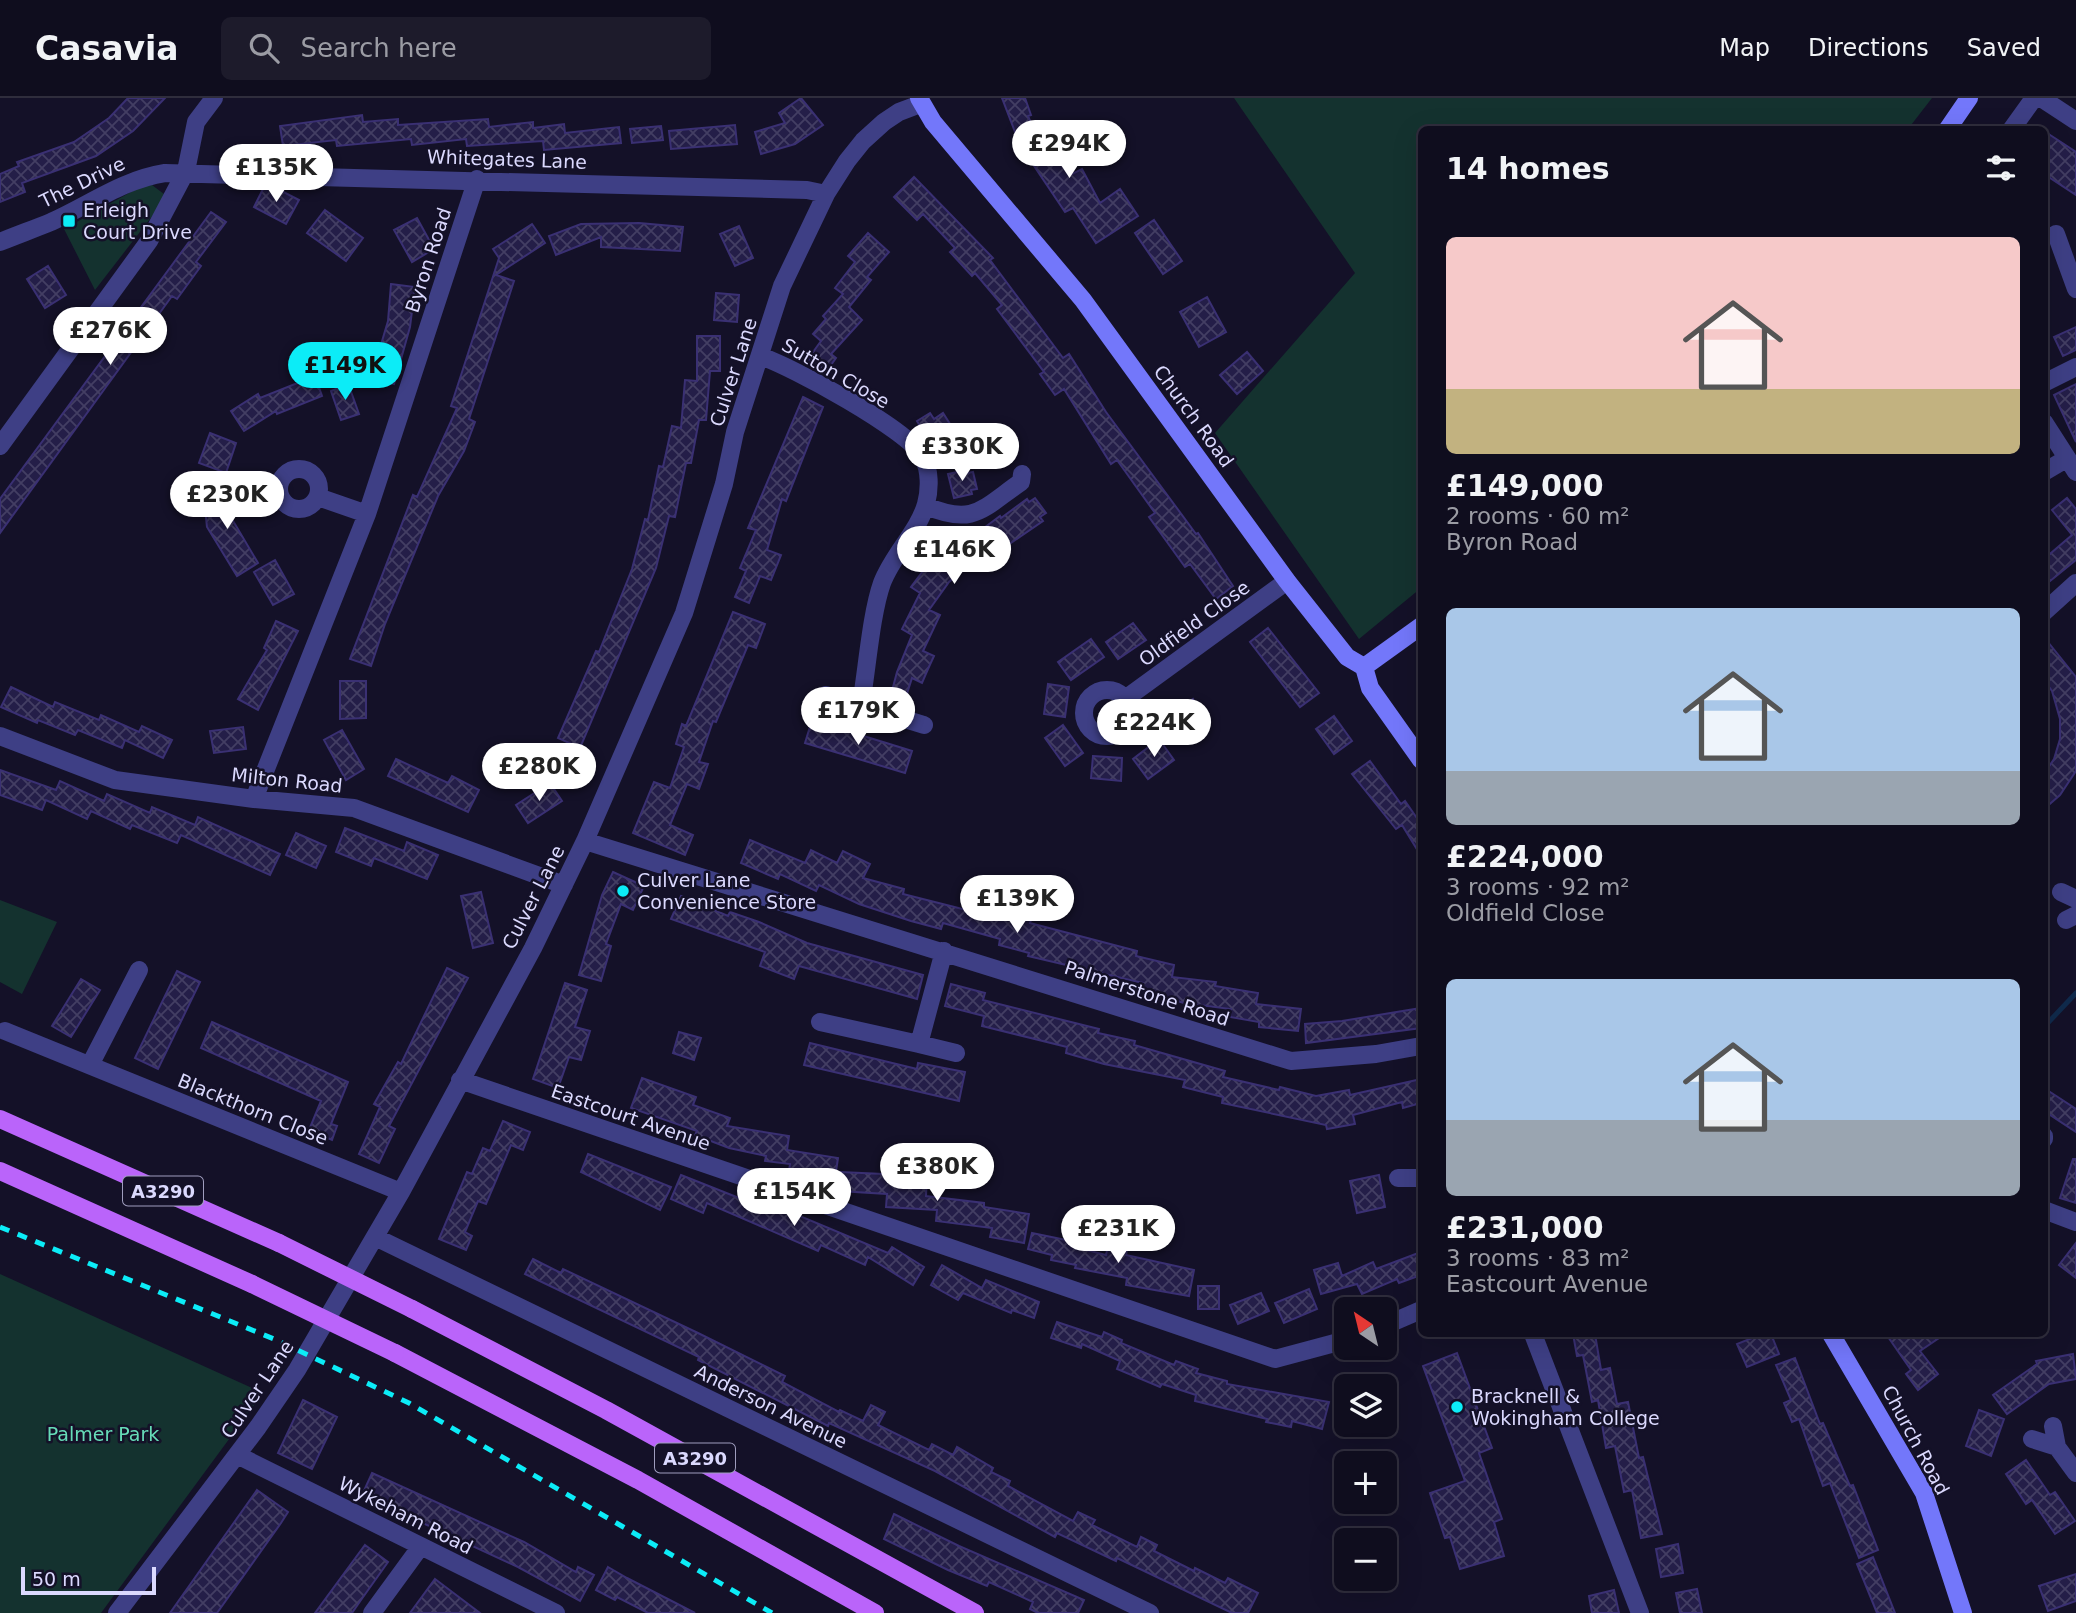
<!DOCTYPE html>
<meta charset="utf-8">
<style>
body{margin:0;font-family:"DejaVu Sans",sans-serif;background:#1d1b2b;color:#f1f3f6;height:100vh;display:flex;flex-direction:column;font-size:26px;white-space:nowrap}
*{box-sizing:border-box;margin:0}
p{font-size:23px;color:#9b9ca4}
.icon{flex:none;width:38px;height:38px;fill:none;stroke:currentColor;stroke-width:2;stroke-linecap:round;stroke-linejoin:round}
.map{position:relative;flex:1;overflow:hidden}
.drawer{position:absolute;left:1418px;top:28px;width:630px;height:1211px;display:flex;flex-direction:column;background:#0f0d1e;border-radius:10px;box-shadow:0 7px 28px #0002,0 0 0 2px #2f2d3c}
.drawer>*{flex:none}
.needle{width:46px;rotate:325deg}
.buttons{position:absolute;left:1334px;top:1199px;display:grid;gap:14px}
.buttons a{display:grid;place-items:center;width:63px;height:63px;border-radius:10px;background:#0f0d1e;box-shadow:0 7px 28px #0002,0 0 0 2px #2f2d3c;font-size:35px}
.scale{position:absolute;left:21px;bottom:18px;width:135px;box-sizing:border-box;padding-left:7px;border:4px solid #dbd9fe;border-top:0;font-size:19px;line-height:24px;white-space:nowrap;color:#dbd9fe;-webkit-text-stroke:5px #141128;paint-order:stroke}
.price{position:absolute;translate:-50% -60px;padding:0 16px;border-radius:24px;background:#fff;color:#222;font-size:23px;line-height:46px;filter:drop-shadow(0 2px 4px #0008)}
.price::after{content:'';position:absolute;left:50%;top:42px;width:21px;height:16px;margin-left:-10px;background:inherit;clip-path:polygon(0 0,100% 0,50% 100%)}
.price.active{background:#0cecf7;color:#111}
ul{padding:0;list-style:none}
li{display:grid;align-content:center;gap:14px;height:371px;padding:0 28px}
li span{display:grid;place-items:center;height:217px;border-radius:10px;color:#555}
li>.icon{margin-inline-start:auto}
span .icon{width:126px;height:126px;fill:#fffc;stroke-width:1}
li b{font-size:30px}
h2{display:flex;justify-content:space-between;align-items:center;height:84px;padding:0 28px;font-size:30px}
header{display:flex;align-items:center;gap:42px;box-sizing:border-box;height:98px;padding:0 35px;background:#0f0d1e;border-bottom:2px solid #2f2d3c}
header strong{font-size:33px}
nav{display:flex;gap:38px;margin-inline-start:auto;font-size:24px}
.search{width:490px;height:63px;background:#1d1b2b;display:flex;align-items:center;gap:18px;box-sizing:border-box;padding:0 24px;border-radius:10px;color:#9b9ca4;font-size:26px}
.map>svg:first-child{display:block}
.green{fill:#14322f}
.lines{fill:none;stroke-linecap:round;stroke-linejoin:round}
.stream{stroke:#102a4c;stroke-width:5}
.building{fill:url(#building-cross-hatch);stroke:#3a3073;stroke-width:2}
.street{stroke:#3e3f85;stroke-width:18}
.secondary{stroke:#7377fa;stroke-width:18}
.primary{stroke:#ba64fa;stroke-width:18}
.rail{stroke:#0cecf7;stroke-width:5;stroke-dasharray:10 9;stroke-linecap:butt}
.primary-bridge{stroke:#ba64fa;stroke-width:18}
.poi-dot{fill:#0cecf7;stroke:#141128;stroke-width:2.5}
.labels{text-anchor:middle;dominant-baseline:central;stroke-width:5;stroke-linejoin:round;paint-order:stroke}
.shield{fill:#141128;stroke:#9f9dbe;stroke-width:2}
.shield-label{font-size:18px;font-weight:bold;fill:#dbd9fe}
.street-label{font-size:19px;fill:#dbd9fe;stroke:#141128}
.poi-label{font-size:19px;fill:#dbd9fe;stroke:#141128;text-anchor:start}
.park-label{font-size:19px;fill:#66dcb8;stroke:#141128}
</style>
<header>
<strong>Casavia</strong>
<div class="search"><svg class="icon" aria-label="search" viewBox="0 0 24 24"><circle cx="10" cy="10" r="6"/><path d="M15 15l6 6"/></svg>Search here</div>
<nav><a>Map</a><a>Directions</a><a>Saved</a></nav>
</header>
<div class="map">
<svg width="2076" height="1515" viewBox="0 0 2076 1515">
<defs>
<pattern id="building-cross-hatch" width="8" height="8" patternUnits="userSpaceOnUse" patternTransform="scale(1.75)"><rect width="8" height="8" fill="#241e48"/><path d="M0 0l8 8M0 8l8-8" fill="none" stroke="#433e63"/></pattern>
</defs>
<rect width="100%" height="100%" fill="#141128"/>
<path class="green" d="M1234,0h698l-24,31 -487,1v458l-62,51 -144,-206 140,-160z
M152,87l12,9 -4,12 -65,84 -31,-61 76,-42z
M0,802l57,22 -35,72 -22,-12z
M0,1176l263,119 -162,220h-101z"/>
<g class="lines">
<path class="stream" d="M2044,929l32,-34"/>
</g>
<path class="building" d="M128,0h37l-32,33 -37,25 -74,27 3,9 -25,10v-28l19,-8 -2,-4 57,-20 35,-24z
M801,0l22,27 -28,19 -34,10 -6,-22 30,-9 -6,-10z
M1002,0h23l6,17 -3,1 17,40 12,-7 15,25 10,-5 18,34 20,-14 18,27 -42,27 -23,-35 -8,4 -37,-55 -3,1z
M362,17l1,7 35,-3v6l90,-6 1,8 44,-5v6l31,-4 1,9 54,-6 2,16 -77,7 -1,-9 -76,5 -1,-7 -54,6 -1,-6 -74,7 -1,-6 -53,6 -3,-20z
M735,27l2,19 -66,5 -2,-18z
M661,28l2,14 -31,3 -2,-14z
M2044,33l32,21v43l-32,-21z
M914,79l79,81 -3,2 73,98 6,-4 37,58 90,122 2,-1 35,53 -17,13 -26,-35 -5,3 -36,-50 6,-4 -38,-53 -6,4 -47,-75 -9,6 -15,-21 4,-2 -47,-63 5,-4 -27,-32 -3,3 -22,-24 5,-4 -32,-34 -6,6 -23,-23z
M264,89h10l25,13 -13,24 -32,-17z
M325,112l38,28 -17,23 -39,-28z
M211,114l15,10 -30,40 5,4 -24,33 -5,-3 -172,237v-34z
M417,120l17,31 -22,13 -18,-32z
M1154,122l28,41 -19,13 -28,-41z
M639,125l44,4 -3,24 -79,-4v-10l-45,18 -7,-19 32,-12z
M532,126l13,19 -49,32 18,6 -45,138 6,3 -11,29 -26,45 -53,128 -14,42 -21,-7 63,-164 4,2 40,-89 -6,-2 48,-148 -6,-9z
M739,128l14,32 -18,8 -15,-32z
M868,135l21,19 -22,25 4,3 -22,27 13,13 -31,34 5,4 -10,14 -18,-13 13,-18 -8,-7 13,-15 -3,-3 20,-22 -8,-6 20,-26 -7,-6z
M48,168l18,29 -21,13 -18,-29z
M391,186l24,3 -5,40 -16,57 -23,-6 17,-57z
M716,195l23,2 -2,27 -23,-2z
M1207,199l19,35 -27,15 -19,-35z
M2076,229v23l-13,6 -9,-19z
M697,238h23v35h-10l-4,49h-7l-8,43h-5l-11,54 -6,-1 -13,52 -76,180 -22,-10 38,-87 3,1 33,-83 13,-50 3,1 11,-54 4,1 9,-41 9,2 4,-48 12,1z
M1247,254l16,19 -26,23 -17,-19z
M315,278l7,20 -45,18 -1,-3 -32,20 -13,-20 27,-17 2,4z
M2076,286v58l-22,-47z
M343,288h6l10,28 -18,6 -10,-29z
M803,299l20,10 -37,94 -4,-2 -15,51 14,5 -10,25 -11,-4 -11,27 -14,-6 11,-26 -6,-3 16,-38 -8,-2z
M930,315l4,6 9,-6 7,11 -22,15 -11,-18z
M210,335l26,10 -10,30 -27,-10z
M966,372l1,3 6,-1 4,17 -6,1 1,4 -18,4 -6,-24z
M226,389l3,27 29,49 -21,13 -30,-49 -4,-37z
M1035,400l11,15 -6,4 3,4 -51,35 -4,-6 -39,32 -20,28 11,5 -17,36 11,5 -6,13 -6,14 -10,-5 -9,28 -14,-4 8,-30 15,-37 -10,-6 18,-36 -9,-6 18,-24 31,-27 5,6 35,-26 1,2 26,-19 2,3z
M2067,400l9,11v51l-32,26v-27l28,-24 -20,-25z
M275,462l19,34 -21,11 -19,-33z
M733,514l32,12 -9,24 -8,-3 -32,77 -3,-1 -14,41 9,2 -9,25 -12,-5 -17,41 23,10 -8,20 -52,-22 21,-51 16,6 14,-41 -8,-3 6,-20 4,2z
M276,523l22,10 -40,79 -20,-11 29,-49 -3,-2z
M1133,525l13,17 -28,19 -12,-17z
M1268,530l51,65 -19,14 -50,-65z
M2044,539l32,40v94l-16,24 -16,14v-35l10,-15 6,-20v-20l-8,-28 -8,-11z
M1091,541l13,18 -33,23 -13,-18z
M340,583h26v37l-26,1z
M1048,586l21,3 -4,30 -21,-3z
M11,589l42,20 2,-5 44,18 2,-5 38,17 3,-6 30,14 -9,18 -38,-18 -3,8 -44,-18 -3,5 -37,-15 -1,3 -36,-16z
M1193,601l11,17 -27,18 -11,-17z
M1334,618l18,25 -18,13 -18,-25z
M812,622l100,31 -7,22 -100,-30z
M1063,627l20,28 -18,13 -20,-28z
M243,629l3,22 -32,4 -4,-22z
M342,632l22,39 -18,11 -22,-40z
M1159,641l15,21 -26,19 -15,-20z
M1093,658l29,2 -1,23 -30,-3z
M396,661l52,24 4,-7 27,14 -11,22 -80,-36z
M1370,663l31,43 4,-3 16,23v32l-19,-31 -6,4 -44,-55z
M0,672l56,20 4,-9 44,20 3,-7 43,19 2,-6 43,18 3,-8 82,37 -10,21 -89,-40 -4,8 -45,-18 -2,4 -39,-18 -4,8 -41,-19 -4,10 -42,-15z
M550,685l12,18 -34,22 -12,-18z
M345,730l59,23 3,-9 31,13 -11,24 -53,-21 -3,8 -35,-14z
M296,735l30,13 -10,22 -30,-13z
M750,742l55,23 6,-13 26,13 6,-12 27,13 -7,14 41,11 -1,5 103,26 1,-6 24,6 -1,3 107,28 -1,5 38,9 -2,12 44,5 -1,4 43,7 -2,11 45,5 -3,22 -39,-4v-5l-29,-5 1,-8 -47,-6 -43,-12 2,-8 -115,-27 1,-3 -30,-8 1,-6 -57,-16 -2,6 -30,-8 -52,-17 -40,-19 -3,6 -36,-17 -2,5 -37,-16z
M613,774l31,14 -11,24 -12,-6 -15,40 5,2 -10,35 -22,-6 23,-80z
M481,794l12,51 -20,5 -12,-52z
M681,798l47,20 2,-4 29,10 48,21 116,32 -6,24 -118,-33 -5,13 -34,-13 5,-14 -94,-33z
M447,870l21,10 -79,148 6,3 -16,34 -20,-9 21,-47 -6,-3 24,-42 3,2z
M177,873l23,11 -42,87 -23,-11z
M81,881l19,11 -29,47 -19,-11z
M565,885l22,7 -12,37 15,4 -9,29 -12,-3 -11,31 -25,-9z
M951,886l34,9 -2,7 116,29 -1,4 37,8 -1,4 91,26 -2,6 56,13 1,-3 36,9 33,-6 1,5 71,-16v24l-18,5 -1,-6 -49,13 2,9 -28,5 -1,-4 -104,-22 1,-6 -40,-10 2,-7 -81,-16 -38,-11 1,-6 -85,-21 2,-10 -39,-10z
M1421,910v20l-115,15 -1,-19 37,-3z
M212,924l136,60 -17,42 6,2 -5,14 -23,-10 12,-29 -120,-53z
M679,934l22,6 -7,22 -21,-7z
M810,945l107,26 1,-6 47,9 -6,29 -155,-36z
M642,980l54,19 -3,8 37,13 -3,8 62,10 -2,14 51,8 -3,20 -46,-7 1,-7 -25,-3 1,-5 -37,-8 -34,-13 2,-4 -66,-23z
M2044,990l32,21v23l-32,-21z
M503,1023l27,11 -7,18 -12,-5 -25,59 -8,-3 -13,31 7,4 -6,14 -27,-11 28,-67 5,2 11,-26 7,3z
M588,1056l83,33 -11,23 -79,-38z
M2073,1061h3v44l-16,-5z
M840,1074l87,4 -1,20 58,7v4l45,7 -5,29 -34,-6 2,-9 -56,-7 1,-11 -51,-3 1,-13 -48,-3z
M681,1077l86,34 2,-6 119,50 4,-6 32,20 -11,18 -45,-28 -3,8 -44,-20 -3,6 -111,-48 -4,10 -32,-14z
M1379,1077l6,32 -28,6 -7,-32z
M1032,1135l44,9 -1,5 31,8 3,-13 19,3 -2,10 68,15 -5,26 -63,-11 1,-7 -52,-10 1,-3 -25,-5 1,-5 -24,-6z
M2076,1145v35l-17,-13z
M1421,1154v23l-22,8 -2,-4 -35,15 -5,-10 -36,10 -7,-24 24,-7 4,13 31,-14 3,7z
M533,1161l28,14 2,-4 135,64 87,43 -3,6 57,30 1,-2 23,11 8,-16 14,7 -7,13 51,25 3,-6 21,11 4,-8 36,21 -2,4 19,9 -2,5 65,35 5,-9 17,8 -3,5 45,22 4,-10 16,8 -3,6 40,20 1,-3 30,15 3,-5 30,15 -10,20h-16l-115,-55 -1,3 -59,-28 -2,4 -120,-66 -106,-48 -1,3 -130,-66 1,-3 -174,-83z
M942,1167l40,23 4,-8 53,22 -5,16 -22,-8 -1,3 -48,-20 -5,7 -27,-15z
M1198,1188h21v23h-21z
M1309,1191l8,20 -33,14 -9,-20z
M1261,1195l8,18 -31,13 -8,-19z
M1057,1224l45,15 2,-5 18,8 -1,3 53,22 2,-4 22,8 -2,4 31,8v3l102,18 -7,27 -30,-8 -1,6 -25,-5 1,-3 -72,-18 1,-6 -34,-11 -2,3 -43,-18 3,-8 -38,-17 -1,4 -30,-10z
M1573,1236h22l6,36 9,-2 7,36 11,-2 11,56 4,-1 19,77 -21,4 -9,-48 -8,2 -9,-46 -9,2 -8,-48 -6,2 -9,-47 -6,1z
M1762,1236h9l8,20 -32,13 -10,-23z
M1886,1236h59l-25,17 18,23 -20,16 -12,-16 5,-4z
M1457,1255l35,95 -13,5 23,66 -8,3 10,34 -44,13 -10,-32 -5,1 -15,-45 35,-12 -42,-115z
M2073,1256l3,25 -27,5 -42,30 -14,-19 44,-31 -1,-3z
M1795,1260l25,66 3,-1 27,63 3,-1 25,65 -19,8 -29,-75 -7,3 -24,-67 -7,3 -8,-19 7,-3 -15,-35z
M303,1302l34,17 -25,52 -34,-16z
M1979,1312l25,9 -13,37 -25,-10z
M2026,1362l24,35 5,-3 20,29 -20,13 -23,-34 -6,4 -20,-30z
M372,1375l152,69 52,30 2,-5 16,8 -14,26 -62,-34 -156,-72z
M257,1392l31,22 -7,11 -64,90h-47z
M894,1416l65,32 125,54 -6,13h-40l-8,-4 3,-7 -44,-20 -2,4 -39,-16 -64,-31z
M1678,1446l5,29 -22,4 -5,-28z
M365,1447l23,17 -27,38 -9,13h-37z
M1873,1459l22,56h-18l-20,-49z
M608,1469l19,11 68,35h-47l-31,-16 -2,3 -19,-10z
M2076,1476v27l-28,10 -9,-25z
M435,1481l45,34h-70z
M1697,1491l5,24h-22l-4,-20z
M1614,1492l5,23h-27l-3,-17z"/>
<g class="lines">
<path class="street" d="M2041,0l35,23
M2011,32l23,-32
M2056,136l20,55
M0,144c17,-7 34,-13 51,-20 40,-18 71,-42 114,-49l642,17 19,4
M760,258c31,10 149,74 163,101 7,13 7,32 3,47 -8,28 -33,50 -44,79 -11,31 -15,87 -21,121
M2044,285l32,-16
M2044,324l32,50
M0,348l149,-205 37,-70 10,-49 18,-24
M923,358l32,-22
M279 391a20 20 0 1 1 40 0a20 20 0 1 1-40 0Z
M2044,374l22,-13
M318,399l49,17
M926,408c48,20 56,3 95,-24l1,-8
M2044,514l32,-29
M1084 615a23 23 0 1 1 46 0a23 23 0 1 1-46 0Z
M826,597l98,30
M1125,601l162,-118
M0,638l115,44 139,19 100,9 210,77
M254,701l113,-285 110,-335
M585,743l706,220 85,-7 45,-8
M2061,794l15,7
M2066,822l10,-5
M820,924l99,22 25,-93
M5,933l396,161
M919,946l37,9
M90,967l49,-95
M460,982l815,279 71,-19
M2044,1041v-3
M1398,1080h23
M2044,1112l32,12
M375,1139l775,376
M1384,1228l37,-16
M1533,1236l107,279
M2053,1328l4,21
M2032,1341l25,8 19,26
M237,1357l319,158
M117,1515l141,-186 39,-57 104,-178 132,-244 52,-107 99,-228 40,-129 11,-52 47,-146 44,-92 21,-33 16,-20 21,-19 15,-10 21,-8
M372,1515l49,-67"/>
<path class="secondary" d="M919,0l14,24 150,178 204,281 60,76 17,10 6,21 51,72
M1947,32l22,-32
M1364,569l57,-41
M1831,1236l93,159 39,120"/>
<path class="primary" d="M0,1021l279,124
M0,1073l252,113
M412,1211l194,101 369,203
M395,1255l243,127 237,133"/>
<path class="rail" d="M0,1129l274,112 135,64 363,210"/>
<path class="primary-bridge" d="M279,1145l133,66
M252,1186l143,69"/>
</g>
<g class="poi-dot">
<rect x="62" y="116" width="14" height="14" rx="3.5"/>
<circle cx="623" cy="793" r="7"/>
<circle cx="1457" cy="1309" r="7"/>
</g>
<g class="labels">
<g class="shield">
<rect x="123" y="1078.5" width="80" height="29" rx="5"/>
<rect x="655" y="1345.5" width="80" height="29" rx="5"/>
</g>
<g class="shield-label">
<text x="163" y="1093">A3290</text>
<text x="695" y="1360">A3290</text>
</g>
<g class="street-label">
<text transform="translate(507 61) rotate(2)">Whitegates Lane</text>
<text transform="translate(82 84) rotate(-26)">The Drive</text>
<text transform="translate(428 162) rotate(-72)">Byron Road</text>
<text transform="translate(733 274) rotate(-72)">Culver Lane</text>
<text transform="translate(836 275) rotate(30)">Sutton Close</text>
<text transform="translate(1194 318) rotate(54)">Church Road</text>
<text transform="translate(1194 525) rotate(-36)">Oldfield Close</text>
<text transform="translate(287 682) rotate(6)">Milton Road</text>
<text transform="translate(533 799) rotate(-63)">Culver Lane</text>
<text transform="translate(1147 895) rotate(18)">Palmerstone Road</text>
<text transform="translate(253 1011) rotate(22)">Blackthorn Close</text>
<text transform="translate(631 1019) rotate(19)">Eastcourt Avenue</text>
<text transform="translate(257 1291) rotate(-56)">Culver Lane</text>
<text transform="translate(771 1308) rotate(26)">Anderson Avenue</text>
<text transform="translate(1916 1342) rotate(62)">Church Road</text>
<text transform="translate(406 1417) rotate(27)">Wykeham Road</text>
</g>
<g class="poi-label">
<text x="83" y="112">Erleigh<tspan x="83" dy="22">Court Drive</tspan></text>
<text x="637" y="782">Culver Lane<tspan x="637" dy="22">Convenience Store</tspan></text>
<text x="1471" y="1298">Bracknell &amp;<tspan x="1471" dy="22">Wokingham College</tspan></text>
</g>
<g class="park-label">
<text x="103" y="1336">Palmer Park</text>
</g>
</g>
</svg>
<div class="buttons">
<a><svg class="needle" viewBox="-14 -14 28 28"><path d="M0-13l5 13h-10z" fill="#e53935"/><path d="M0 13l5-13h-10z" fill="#9b9ca4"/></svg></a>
<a><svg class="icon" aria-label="layers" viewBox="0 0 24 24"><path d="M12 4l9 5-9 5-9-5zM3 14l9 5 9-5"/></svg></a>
<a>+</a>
<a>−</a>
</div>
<div class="scale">50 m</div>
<b class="price" style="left:1069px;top:82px">£294K</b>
<b class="price" style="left:276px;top:106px">£135K</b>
<b class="price" style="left:110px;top:269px">£276K</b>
<b class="price active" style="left:345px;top:304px">£149K</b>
<b class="price" style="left:962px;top:385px">£330K</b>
<b class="price" style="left:227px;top:433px">£230K</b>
<b class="price" style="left:954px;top:488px">£146K</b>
<b class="price" style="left:858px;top:649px">£179K</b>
<b class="price" style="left:1154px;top:661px">£224K</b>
<b class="price" style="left:539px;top:705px">£280K</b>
<b class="price" style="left:1017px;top:837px">£139K</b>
<b class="price" style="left:937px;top:1105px">£380K</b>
<b class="price" style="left:794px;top:1130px">£154K</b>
<b class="price" style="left:1118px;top:1167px">£231K</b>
<section class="drawer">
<h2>14 homes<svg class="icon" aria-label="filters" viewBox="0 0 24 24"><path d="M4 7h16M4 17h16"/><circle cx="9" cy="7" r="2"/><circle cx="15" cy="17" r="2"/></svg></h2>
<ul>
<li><span style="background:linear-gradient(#f6c9c9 70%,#c2b280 0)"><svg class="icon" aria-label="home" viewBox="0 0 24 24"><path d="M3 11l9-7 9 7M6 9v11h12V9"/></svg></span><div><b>£149,000</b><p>2 rooms · 60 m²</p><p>Byron Road</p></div></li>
<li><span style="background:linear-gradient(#a9c7e8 75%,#9aa5b1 0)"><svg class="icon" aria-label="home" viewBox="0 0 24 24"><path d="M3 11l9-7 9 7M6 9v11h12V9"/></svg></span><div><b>£224,000</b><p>3 rooms · 92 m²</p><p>Oldfield Close</p></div></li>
<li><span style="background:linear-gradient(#a9c7e8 65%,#9aa5b1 0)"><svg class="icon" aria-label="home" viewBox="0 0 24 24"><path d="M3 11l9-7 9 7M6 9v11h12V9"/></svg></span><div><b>£231,000</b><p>3 rooms · 83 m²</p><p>Eastcourt Avenue</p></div></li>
</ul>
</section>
</div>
